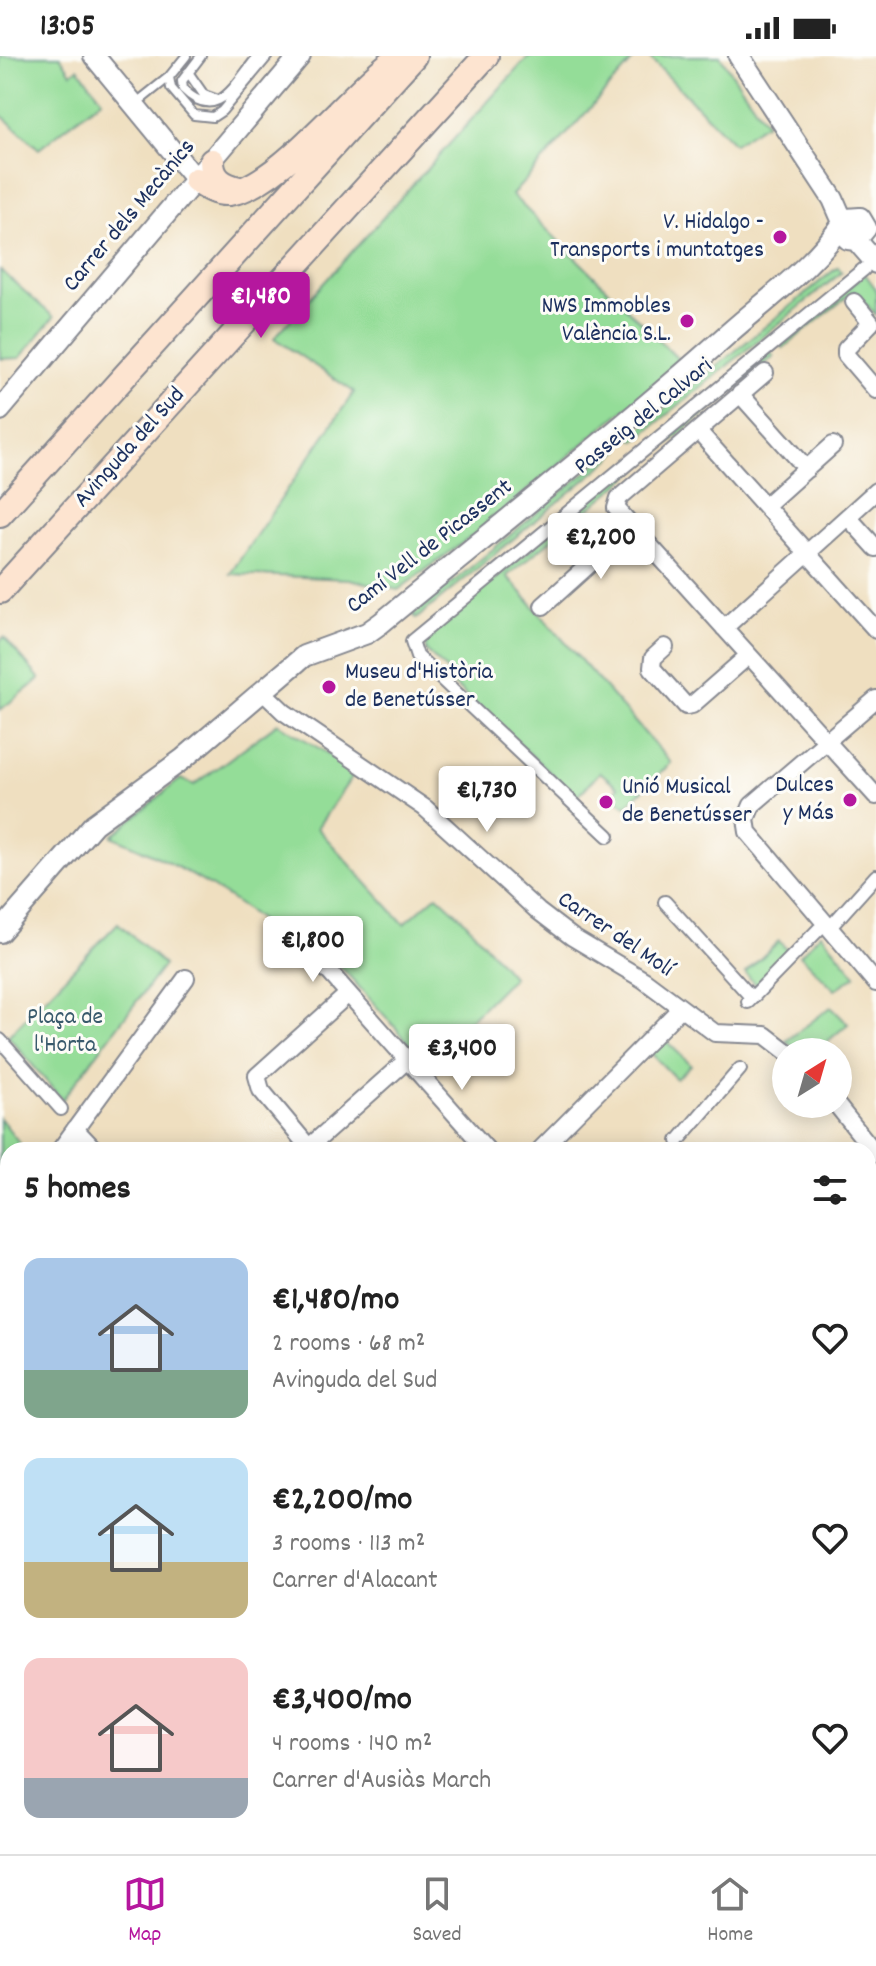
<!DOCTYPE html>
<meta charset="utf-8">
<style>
body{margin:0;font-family:Dekko,sans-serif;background:#f2f2f2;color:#222;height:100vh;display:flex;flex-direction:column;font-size:30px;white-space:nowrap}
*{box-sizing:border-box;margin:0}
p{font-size:26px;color:#767676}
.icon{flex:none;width:44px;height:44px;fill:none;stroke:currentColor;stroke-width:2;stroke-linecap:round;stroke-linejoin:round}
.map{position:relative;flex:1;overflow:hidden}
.details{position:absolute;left:0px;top:1086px;width:876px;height:712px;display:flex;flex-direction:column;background:#fff;border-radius:24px 24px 0 0;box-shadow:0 4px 20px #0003}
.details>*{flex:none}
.needle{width:52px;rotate:37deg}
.buttons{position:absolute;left:772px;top:982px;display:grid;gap:16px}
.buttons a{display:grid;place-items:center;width:80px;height:80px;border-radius:50%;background:#fff;box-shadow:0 4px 20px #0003;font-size:40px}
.price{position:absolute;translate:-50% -68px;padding:0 18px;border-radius:8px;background:#fff;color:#222;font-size:26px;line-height:52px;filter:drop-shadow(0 2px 4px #0008)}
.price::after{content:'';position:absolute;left:50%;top:48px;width:24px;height:18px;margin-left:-12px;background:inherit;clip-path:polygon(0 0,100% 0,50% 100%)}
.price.active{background:#b5179e;color:#fff}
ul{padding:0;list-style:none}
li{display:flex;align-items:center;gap:24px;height:200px;padding:0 24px}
li span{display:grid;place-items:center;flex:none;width:224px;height:160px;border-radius:16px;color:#555}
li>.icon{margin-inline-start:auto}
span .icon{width:96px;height:96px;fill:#fffc;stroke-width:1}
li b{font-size:34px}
h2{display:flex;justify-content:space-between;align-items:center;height:96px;padding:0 24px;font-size:34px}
.status{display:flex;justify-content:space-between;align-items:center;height:56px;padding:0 40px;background:#fff;direction:ltr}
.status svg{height:22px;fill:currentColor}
.menu{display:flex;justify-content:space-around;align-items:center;height:112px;border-top:2px solid #e0e0e0;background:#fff;font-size:22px;color:#767676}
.menu a{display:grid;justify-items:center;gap:4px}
.menu .active{color:#b5179e}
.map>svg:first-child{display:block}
.green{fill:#94dd98;stroke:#58867b;stroke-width:2}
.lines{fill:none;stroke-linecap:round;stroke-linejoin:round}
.service-casing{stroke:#85878f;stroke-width:12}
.pedestrian-casing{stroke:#85878f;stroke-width:16}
.minor-casing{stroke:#85878f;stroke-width:20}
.tertiary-casing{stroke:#85878f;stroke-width:24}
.secondary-casing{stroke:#85878f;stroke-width:28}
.service{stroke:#fff;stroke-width:8}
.pedestrian{stroke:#fff;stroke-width:12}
.minor{stroke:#fff;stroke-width:16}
.tertiary{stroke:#fff;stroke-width:20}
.secondary{stroke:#fde4d0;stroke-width:24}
.poi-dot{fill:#b5179e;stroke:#fdfcf7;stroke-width:3}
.labels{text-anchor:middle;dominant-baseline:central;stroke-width:6;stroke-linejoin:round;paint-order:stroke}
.street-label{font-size:24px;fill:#1b2f5e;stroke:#fdfcf7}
.poi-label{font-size:24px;fill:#1b2f5e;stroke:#fdfcf7;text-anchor:end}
.park-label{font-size:24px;fill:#395a6c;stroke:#fdfcf7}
</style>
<div class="status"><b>13:05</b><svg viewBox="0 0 49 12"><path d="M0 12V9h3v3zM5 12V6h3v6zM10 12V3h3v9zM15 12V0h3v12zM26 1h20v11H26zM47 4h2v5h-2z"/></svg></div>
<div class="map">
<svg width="876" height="1798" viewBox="0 0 876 1798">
<rect width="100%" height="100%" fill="#fdfcf7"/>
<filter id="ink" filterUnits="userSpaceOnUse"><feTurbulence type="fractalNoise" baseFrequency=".0125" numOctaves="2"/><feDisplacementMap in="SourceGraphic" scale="16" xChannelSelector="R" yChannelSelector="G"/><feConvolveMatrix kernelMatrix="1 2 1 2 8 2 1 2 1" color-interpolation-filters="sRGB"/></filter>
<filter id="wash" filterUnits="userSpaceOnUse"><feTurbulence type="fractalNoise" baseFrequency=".006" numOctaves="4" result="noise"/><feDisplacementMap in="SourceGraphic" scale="32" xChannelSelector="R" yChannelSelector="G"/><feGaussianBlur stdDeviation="1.8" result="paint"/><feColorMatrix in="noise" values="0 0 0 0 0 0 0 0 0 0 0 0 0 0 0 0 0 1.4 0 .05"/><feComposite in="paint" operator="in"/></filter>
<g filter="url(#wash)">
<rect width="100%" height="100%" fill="#efdfc0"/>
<path class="green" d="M0,0h60l11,17 7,-5 24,31 -63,50 -39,-35z
M529,0h108l-125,139 169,167 -202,169 -81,59 -49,-11 -119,-5 124,-182 -80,-54z
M648,0h72l46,67 -32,21z
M838,211l4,5 -206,168 -7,-2z
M0,214l54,47 -34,41 -20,1z
M865,218l11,15v26l-22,-24 -71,57 -4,-5z
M770,295l4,5 -131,108 -4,-5z
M617,391l2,3 -5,6 -198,163 -3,-4z
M633,408l5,5 -131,107 164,187 -45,43 -14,-11 6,-8 -18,-15 -23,25 -127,-116 3,-5 -27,-25 -1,-13z
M4,581l36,42 -40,31v-69z
M278,667l78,48 -39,57 87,96 33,-29 25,23 51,59 -86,86 -109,-122 -18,15c-48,-51 -124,-93 -188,-120l62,-52 7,-5 13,6z
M118,867l46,42 -102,135 -54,-64z
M821,877l35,42 -21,15 -35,-35z
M779,885l11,12 -33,34 -12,-14z
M831,951l17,17 -33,28h-16l-13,-11z
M663,982l28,27 -15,14 -26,-27z
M0,1062l25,32h-17v28l-8,11z
M0,1255l8,9v155l-8,7z"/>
</g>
<g filter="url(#ink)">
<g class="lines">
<defs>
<path id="service" d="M201,0l-19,25 1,8c35,35 52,-6 75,-33
M188,16l16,23 14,5
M169,21l2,11 23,27 19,2 9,-6 46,-55
M134,49l35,-28 17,-21"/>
<path id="pedestrian" d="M608,780l-191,-180 -5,-15 452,-372
M665,846l87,96
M833,868l43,-48
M748,946l71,-73
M0,984l61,69
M678,1085l62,-72
M266,1790l6,8
M324,1790l7,8
M220,1798l9,-8
M294,1798l8,-8
M365,1798l9,-8
M436,1798l9,-8"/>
<path id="minor" d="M854,246l17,21 -25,26v6l30,35
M765,317l-146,125 -3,10 260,288
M740,338l67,75
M698,375l178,199
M765,450l68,-61
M848,461l28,31
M543,550l89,-80
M724,572l152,-137
M665,591l-12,11 -1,10 34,38 6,-1 56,-49
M262,635l22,21 141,96 113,103 34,26 72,43 71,53 50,2 22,17
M876,643l-124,106 -6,14 2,13 128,151
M308,892l179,202
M836,1048l40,50
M75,1073l20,21
M60,1094l126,-172
M306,1094l101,-90
M311,1094l-50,-60 -4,-14 91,-82
M540,1094l140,-141
M868,1132l8,-7
M0,1173l8,-10
M0,1231l8,8
M868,1301l8,8
M0,1447l8,-7
M868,1485l8,-7
M868,1521l8,9
M868,1730l8,9
M726,1790l7,8
M514,1798l9,-8
M769,1798l9,-8"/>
<path id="tertiary" d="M94,0l102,124
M739,0l94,143 10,23
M856,184l20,23
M0,354l300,-354
M0,876l94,-108 89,-65 121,-103 63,-23 14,-10c116,-96 235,-189 348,-290 41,-36 87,-69 117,-114l14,-1 6,10 -10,12 -8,-1 -7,-9"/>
<path id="secondary" d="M212,105c0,18 11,24 27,28
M196,124c10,8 20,14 33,13 51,-6 124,-106 171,-137
M0,458l414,-458
M0,535l486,-535"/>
</defs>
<use href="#service" class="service-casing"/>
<use href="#pedestrian" class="pedestrian-casing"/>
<use href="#minor" class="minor-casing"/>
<use href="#tertiary" class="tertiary-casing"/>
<use href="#secondary" class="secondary-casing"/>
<use href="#service" class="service"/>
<use href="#pedestrian" class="pedestrian"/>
<use href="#minor" class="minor"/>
<use href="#tertiary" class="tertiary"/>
<use href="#secondary" class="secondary"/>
</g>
</g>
<g class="poi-dot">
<circle cx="780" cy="181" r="8"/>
<circle cx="687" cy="265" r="8"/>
<circle cx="329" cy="631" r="8"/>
<circle cx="850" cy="744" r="8"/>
<circle cx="606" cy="746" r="8"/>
</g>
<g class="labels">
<g class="street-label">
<text transform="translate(130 160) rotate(-50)">Carrer dels Mecànics</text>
<text transform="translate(644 361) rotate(-39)">Passeig del Calvari</text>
<text transform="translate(130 392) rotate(-48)">Avinguda del Sud</text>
<text transform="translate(430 491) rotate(-38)">Camí Vell de Picassent</text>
<text transform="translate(615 879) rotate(34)">Carrer del Molí</text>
</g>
<g class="poi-label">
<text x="764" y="167">V. Hidalgo -<tspan x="764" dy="28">Transports i muntatges</tspan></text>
<text x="671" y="251">NWS Immobles<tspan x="671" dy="28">València S.L.</tspan></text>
<text x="345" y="617" text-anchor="start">Museu d'Història<tspan x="345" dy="28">de Benetússer</tspan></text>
<text x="834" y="730">Dulces<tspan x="834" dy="28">y Más</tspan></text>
<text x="622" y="732" text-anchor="start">Unió Musical<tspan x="622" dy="28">de Benetússer</tspan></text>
</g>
<g class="park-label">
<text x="65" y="962">Plaça de<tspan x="65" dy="28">l'Horta</tspan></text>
</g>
</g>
</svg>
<div class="buttons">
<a><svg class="needle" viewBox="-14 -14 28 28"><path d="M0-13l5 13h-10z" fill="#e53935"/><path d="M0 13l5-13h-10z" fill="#767676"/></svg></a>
</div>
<b class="price active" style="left:261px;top:284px">€1,480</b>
<b class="price" style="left:601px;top:525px">€2,200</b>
<b class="price" style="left:487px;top:778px">€1,730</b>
<b class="price" style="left:313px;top:928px">€1,800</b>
<b class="price" style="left:462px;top:1036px">€3,400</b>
<section class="details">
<h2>5 homes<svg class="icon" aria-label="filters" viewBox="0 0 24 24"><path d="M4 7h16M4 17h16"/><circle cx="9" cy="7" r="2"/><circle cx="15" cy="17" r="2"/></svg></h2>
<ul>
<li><span style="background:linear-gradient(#a9c7e8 70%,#7fa58c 0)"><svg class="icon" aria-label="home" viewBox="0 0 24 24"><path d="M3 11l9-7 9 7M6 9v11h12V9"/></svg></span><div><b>€1,480/mo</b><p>2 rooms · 68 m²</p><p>Avinguda del Sud</p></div><svg class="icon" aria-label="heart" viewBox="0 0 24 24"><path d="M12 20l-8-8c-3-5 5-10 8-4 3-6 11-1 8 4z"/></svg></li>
<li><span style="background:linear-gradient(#bfe0f5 65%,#c2b280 0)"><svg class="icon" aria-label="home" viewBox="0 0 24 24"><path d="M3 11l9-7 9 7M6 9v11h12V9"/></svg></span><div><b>€2,200/mo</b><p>3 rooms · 113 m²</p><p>Carrer d'Alacant</p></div><svg class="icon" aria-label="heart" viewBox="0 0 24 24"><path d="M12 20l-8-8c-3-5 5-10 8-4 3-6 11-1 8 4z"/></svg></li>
<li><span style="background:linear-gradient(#f6c9c9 75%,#9aa5b1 0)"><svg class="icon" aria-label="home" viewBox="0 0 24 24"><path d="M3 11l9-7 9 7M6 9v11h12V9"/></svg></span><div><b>€3,400/mo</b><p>4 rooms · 140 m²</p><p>Carrer d'Ausiàs March</p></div><svg class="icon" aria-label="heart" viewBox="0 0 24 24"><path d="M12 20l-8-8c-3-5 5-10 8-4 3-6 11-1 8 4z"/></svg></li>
</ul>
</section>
</div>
<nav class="menu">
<a class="active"><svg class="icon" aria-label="map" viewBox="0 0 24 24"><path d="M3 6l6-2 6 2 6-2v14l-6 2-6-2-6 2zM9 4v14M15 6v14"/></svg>Map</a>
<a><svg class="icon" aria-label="saved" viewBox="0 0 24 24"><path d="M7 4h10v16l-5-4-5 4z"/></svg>Saved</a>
<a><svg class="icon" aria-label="home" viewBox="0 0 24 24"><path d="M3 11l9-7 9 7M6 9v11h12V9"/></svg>Home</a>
</nav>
